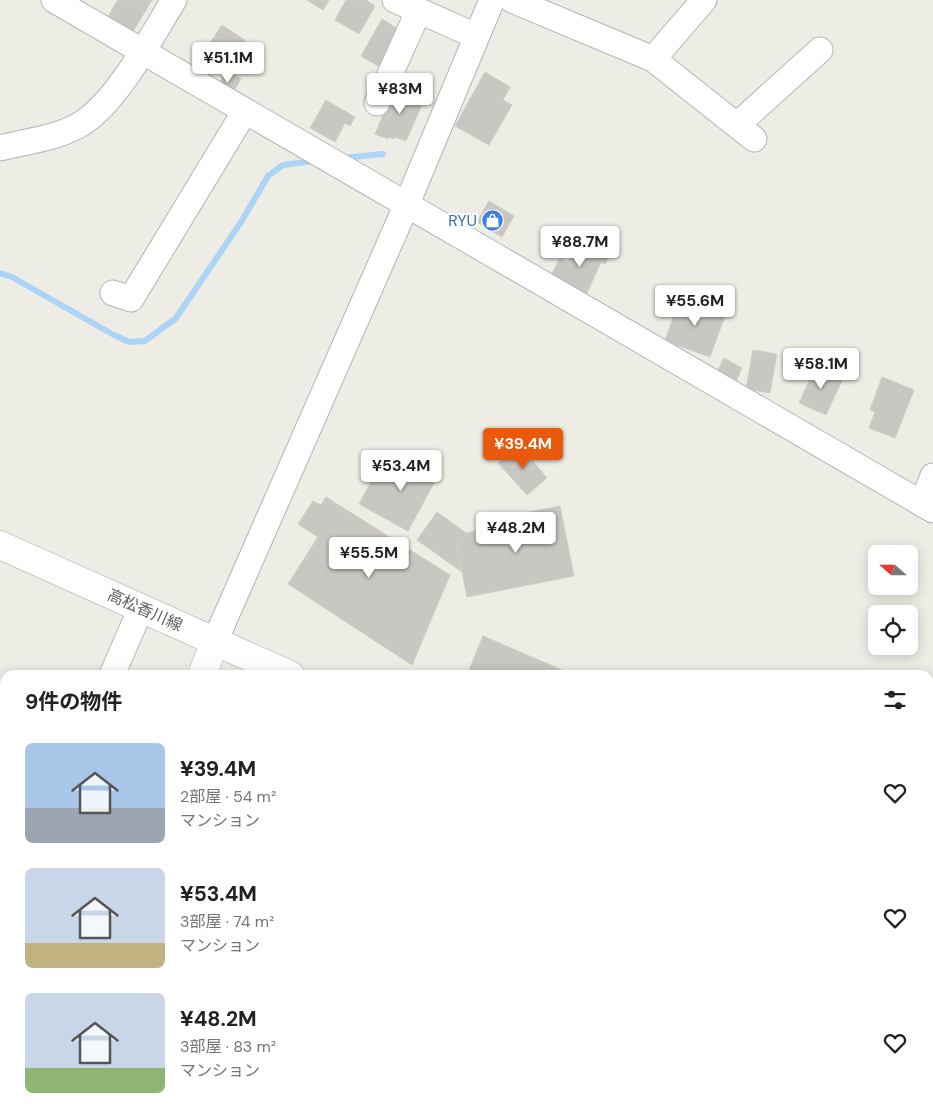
<!DOCTYPE html>
<html lang="ja">
<meta charset="utf-8">
<style>
body{margin:0;font-family:"DM Sans","Noto Sans JP",sans-serif;background:#f2f2f2;color:#222;height:100vh;display:flex;flex-direction:column;font-size:19px;white-space:nowrap}
*{box-sizing:border-box;margin:0}
p{font-size:16px;color:#767676}
.icon{flex:none;width:28px;height:28px;fill:none;stroke:currentColor;stroke-width:2;stroke-linecap:round;stroke-linejoin:round}
.map{position:relative;flex:1;overflow:hidden}
.side{position:absolute;left:0px;top:670px;width:934px;height:445px;display:flex;flex-direction:column;background:#fff;border-radius:15px 15px 0 0;box-shadow:0 2px 12px #0003}
.side>*{flex:none}
.needle{width:32px;rotate:291deg}
.buttons{position:absolute;left:868px;top:545px;display:grid;gap:10px}
.buttons a{display:grid;place-items:center;width:50px;height:50px;border-radius:8px;background:#fff;box-shadow:0 2px 12px #0003;font-size:25px}
.price{position:absolute;translate:-50% -42px;padding:0 11px;border-radius:5px;background:#fff;color:#222;font-size:16px;line-height:32px;filter:drop-shadow(0 1px 2px #0008)}
.price::after{content:'';position:absolute;left:50%;top:30px;width:15px;height:11px;margin-left:-8px;background:inherit;clip-path:polygon(0 0,100% 0,50% 100%)}
.price.on{background:#ea580c;color:#fff}
ul{padding:0;list-style:none}
li{display:flex;align-items:center;gap:15px;height:125px;padding:0 25px}
li span{display:grid;place-items:center;flex:none;width:140px;height:100px;border-radius:8px;color:#555}
li>.icon{margin-inline-start:auto}
span .icon{width:60px;height:60px;fill:#fffc;stroke-width:1}
li b{font-size:21px}
h2{display:flex;justify-content:space-between;align-items:center;height:60px;padding:0 25px;font-size:21px}
.map>svg:first-child{display:block}
.lines{fill:none;stroke-linecap:round;stroke-linejoin:round}
.stream{stroke:#abd4f7;stroke-width:6}
.building{fill:#c9c7c2;stroke:#d2cdc4}
.minor-casing{stroke:#b2b5b8;stroke-width:27}
.tertiary-casing{stroke:#b2b5b8;stroke-width:29}
.secondary-casing{stroke:#b1b4b8;stroke-width:29}
.minor{stroke:#fff;stroke-width:25}
.tertiary{stroke:#fff;stroke-width:28}
.secondary{stroke:#fff;stroke-width:28}
.labels{text-anchor:middle;dominant-baseline:central;stroke-width:4.5;stroke-linejoin:round;paint-order:stroke}
.shop-label{font-size:16px;fill:#366cbe;stroke:#fff;text-anchor:end}
.street-label{font-size:16px;fill:#5c6064;stroke:#fff}
</style>
<div class="map">
<svg width="933" height="1115" viewBox="0 0 933 1115">
<rect width="100%" height="100%" fill="#edece5"/>
<g class="lines">
<path class="stream" d="M342,158l41,-4
M0,273l12,4 102,58 15,7 16,-1 31,-23 65,-96 27,-46 15,-11 32,-4"/>
</g>
<path class="building" d="M118,0h34l-21,35 -25,-15z
M307,0h22l-6,10z
M346,0h20l9,6 -16,28 -24,-14z
M382,19l19,12 -21,36 -19,-11z
M222,25l23,15 -14,21 -5,-3 -6,9 -18,-12z
M227,70l14,9 -11,18 -14,-9z
M485,72l25,15 -7,13 9,5 -23,40 -34,-19z
M395,87l29,13 -18,41 -11,-4 -1,2 -5,-2 -1,2 -13,-5z
M326,100l29,17 -5,9 -5,-3 -10,19 -25,-14z
M489,201l25,15 -12,21 -25,-15z
M580,238l30,16 -5,10 -4,-2 -16,35 -36,-18 11,-21 8,4z
M680,297l46,16 -16,44 -45,-16z
M753,350l24,4 -7,39 -24,-4z
M724,358l18,10 -6,13 -19,-9z
M816,366l27,12 -17,37 -27,-12z
M882,377l32,13 -19,48 -26,-10 6,-16 -5,-2z
M519,445l28,33 -20,17 -29,-32z
M409,452l32,18 -33,61 -49,-27 18,-33 17,9z
M326,497l124,78 -38,90 -124,-81 30,-47 -20,-13 15,-23 8,4z
M560,506l14,70 -107,21 -10,-51 9,-13 55,-12 -2,-7z
M437,512l29,21 -9,13 5,26 -45,-32z
M483,636l86,37 -1,2h-101z
M103,1110h289v5h-290z"/>
<g class="lines">
<defs>
<path id="minor" d="M54,0l879,510
M395,0l81,36
M512,0l141,59 101,80
M653,59l51,-59
M377,103l42,-93
M737,125l83,-75
M0,148c27,-7 61,-10 84,-26 35,-24 67,-85 90,-122
M113,293l18,6 114,-188
M922,504l11,-28
M215,641l191,-435 86,-206
M112,675l29,-67
M0,706l5,1
M0,740l5,-12
M419,1110v5
M76,1115l1,-5
M658,1115l1,-5
M697,1115l1,-5"/>
<path id="tertiary" d="M202,675l13,-34
M20,1115l2,-5"/>
<path id="secondary" d="M0,545l290,130
M929,963l4,2"/>
</defs>
<use href="#minor" class="minor-casing"/>
<use href="#tertiary" class="tertiary-casing"/>
<use href="#secondary" class="secondary-casing"/>
<use href="#minor" class="minor"/>
<use href="#tertiary" class="tertiary"/>
<use href="#secondary" class="secondary"/>
</g>
<defs>
<symbol id="shop-disc" viewBox="-11 -11 22 22"><circle r="9.5" fill="#3f7fe0" stroke="#fff"/><path d="M-5-2.5h2.3a2.7 3.5 0 0 1 5.4 0H5L5.5 6h-11ZM-1.5-2.5h3a1.5 2.3 0 0 0-3 0Z" fill="#fff"/></symbol>
</defs>
<g fill-rule="evenodd">
<use href="#shop-disc" x="480" y="208" width="25" height="25"/>
</g>
<g class="labels">
<g class="shop-label">
<text x="477" y="220">RYU</text>
</g>
<g class="street-label">
<text transform="translate(145 610) rotate(24)">高松香川線</text>
</g>
</g>
</svg>
<div class="buttons">
<a><svg class="needle" viewBox="-14 -14 28 28"><path d="M0-13l5 13h-10z" fill="#e53935"/><path d="M0 13l5-13h-10z" fill="#767676"/></svg></a>
<a><svg class="icon" aria-label="locate" viewBox="0 0 24 24"><circle cx="12" cy="12" r="6"/><path d="M12 2v4M12 18v4M2 12h4M18 12h4"/></svg></a>
</div>
<b class="price" style="left:228px;top:84px">¥51.1M</b>
<b class="price" style="left:400px;top:115px">¥83M</b>
<b class="price" style="left:580px;top:268px">¥88.7M</b>
<b class="price" style="left:695px;top:327px">¥55.6M</b>
<b class="price" style="left:821px;top:390px">¥58.1M</b>
<b class="price on" style="left:523px;top:470px">¥39.4M</b>
<b class="price" style="left:401px;top:492px">¥53.4M</b>
<b class="price" style="left:516px;top:554px">¥48.2M</b>
<b class="price" style="left:369px;top:579px">¥55.5M</b>
<section class="side">
<h2>9件の物件<svg class="icon" aria-label="filters" viewBox="0 0 24 24"><path d="M4 7h16M4 17h16"/><circle cx="9" cy="7" r="2"/><circle cx="15" cy="17" r="2"/></svg></h2>
<ul>
<li><span style="background:linear-gradient(#a9c7e8 65%,#9aa5b1 0)"><svg class="icon" aria-label="home" viewBox="0 0 24 24"><path d="M3 11l9-7 9 7M6 9v11h12V9"/></svg></span><div><b>¥39.4M</b><p>2部屋 · 54 m²</p><p>マンション</p></div><svg class="icon" aria-label="heart" viewBox="0 0 24 24"><path d="M12 20l-8-8c-3-5 5-10 8-4 3-6 11-1 8 4z"/></svg></li>
<li><span style="background:linear-gradient(#c9d6e8 75%,#c2b280 0)"><svg class="icon" aria-label="home" viewBox="0 0 24 24"><path d="M3 11l9-7 9 7M6 9v11h12V9"/></svg></span><div><b>¥53.4M</b><p>3部屋 · 74 m²</p><p>マンション</p></div><svg class="icon" aria-label="heart" viewBox="0 0 24 24"><path d="M12 20l-8-8c-3-5 5-10 8-4 3-6 11-1 8 4z"/></svg></li>
<li><span style="background:linear-gradient(#c9d6e8 75%,#8fb573 0)"><svg class="icon" aria-label="home" viewBox="0 0 24 24"><path d="M3 11l9-7 9 7M6 9v11h12V9"/></svg></span><div><b>¥48.2M</b><p>3部屋 · 83 m²</p><p>マンション</p></div><svg class="icon" aria-label="heart" viewBox="0 0 24 24"><path d="M12 20l-8-8c-3-5 5-10 8-4 3-6 11-1 8 4z"/></svg></li>
</ul>
</section>
</div>
